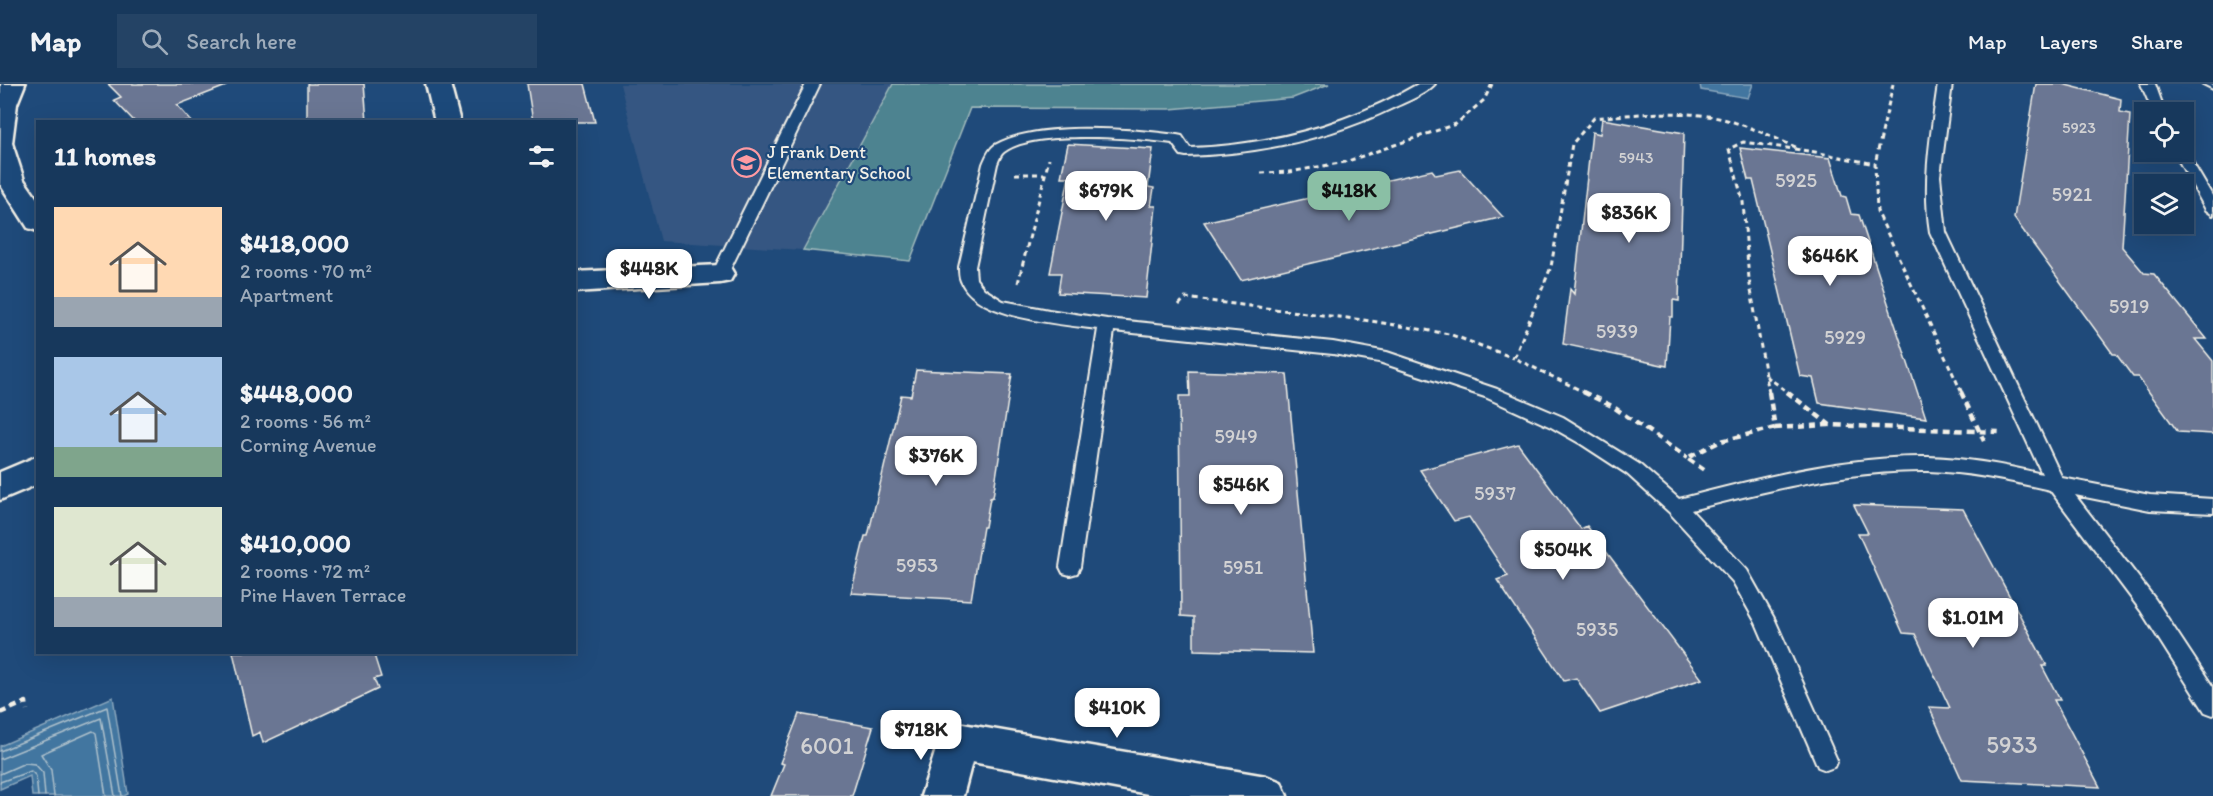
<!DOCTYPE html>
<meta charset="utf-8">
<style>
body{margin:0;font-family:Itim,sans-serif;background:#244365;color:#f1f3f6;height:100vh;display:flex;flex-direction:column;font-size:22px;white-space:nowrap}
*{box-sizing:border-box;margin:0}
p{font-size:20px;color:#9eacbb}
.icon{flex:none;width:33px;height:33px;fill:none;stroke:currentColor;stroke-width:2;stroke-linecap:round;stroke-linejoin:round}
.map{position:relative;flex:1;overflow:hidden}
.panel{position:absolute;left:36px;top:36px;width:540px;height:534px;display:flex;flex-direction:column;background:#17385c;border-radius:0px;box-shadow:0 6px 24px #0002,0 0 0 2px #365272}
.panel>*{flex:none}
.tools{position:absolute;left:2134px;top:18px;display:grid;gap:12px}
.tools a{display:grid;place-items:center;width:60px;height:60px;border-radius:0px;background:#17385c;box-shadow:0 6px 24px #0002,0 0 0 2px #365272;font-size:30px}
.price{position:absolute;translate:-50% -51px;padding:0 14px;border-radius:12px;background:#fff;color:#222;font-size:20px;line-height:39px;filter:drop-shadow(0 2px 3px #0008)}
.price::after{content:'';position:absolute;left:50%;top:36px;width:18px;height:14px;margin-left:-9px;background:inherit;clip-path:polygon(0 0,100% 0,50% 100%)}
.price.selected{background:#8abfa5;color:#111}
ul{padding:0;list-style:none}
li{display:flex;align-items:center;gap:18px;height:150px;padding:0 18px}
li span{display:grid;place-items:center;flex:none;width:168px;height:120px;border-radius:0px;color:#555}
li>.icon{margin-inline-start:auto}
span .icon{width:72px;height:72px;fill:#fffc;stroke-width:1}
li b{font-size:26px}
h2{display:flex;justify-content:space-between;align-items:center;height:72px;padding:0 18px;font-size:26px}
header{display:flex;align-items:center;gap:36px;box-sizing:border-box;height:84px;padding:0 30px;background:#17385c;border-bottom:2px solid #365272}
header strong{font-size:28px}
nav{display:flex;gap:33px;margin-inline-start:auto;font-size:21px}
.search{width:420px;height:54px;background:#244365;display:flex;align-items:center;gap:15px;box-sizing:border-box;padding:0 21px;border-radius:0px;color:#9eacbb;font-size:22px}
.map>svg:first-child{display:block}
.built{fill:#365782}
.green{fill:#4e8390;stroke:#a1babc;stroke-width:1.5}
.water{fill:#4376a0;stroke:#8aa7bd;stroke-width:1.5}
.lines{fill:none;stroke-linecap:round;stroke-linejoin:round}
.shore{stroke:#adc0cb;stroke-width:1.5}
.building{fill:#6b7693;stroke:#f4f1e8;stroke-width:1.5}
.service-casing{stroke:#f4f1e8;stroke-width:4}
.minor-casing{stroke:#f4f1e8;stroke-width:5}
.path-far1{stroke:#f4f1e8;stroke-width:3;stroke-dasharray:5 4;stroke-linecap:butt}
.path{stroke:#f4f1e8;stroke-width:4.5;stroke-dasharray:7 5;stroke-linecap:butt}
.service{fill:#1f4a7a;fill-rule:evenodd}
.minor{fill:#1f4a7a;fill-rule:evenodd}
.labels{text-anchor:middle;dominant-baseline:central;stroke-width:4.5;stroke-linejoin:round;paint-order:stroke}
.far-number-label{font-size:16px;fill:#d2d2d3}
.far-poi-label{font-size:18px;fill:#f4f1e8;stroke:#1f4a7a;text-anchor:start}
.number-label{font-size:20px;fill:#d2d2d3}
.near-number-label{font-size:24px;fill:#d2d2d3}
</style>
<header>
<strong>Map</strong>
<div class="search"><svg class="icon" aria-label="search" viewBox="0 0 24 24"><circle cx="10" cy="10" r="6"/><path d="M15 15l6 6"/></svg>Search here</div>
<nav><a>Map</a><a>Layers</a><a>Share</a></nav>
</header>
<div class="map">
<svg width="2213" height="712" viewBox="0 0 2213 712">
<rect width="100%" height="100%" fill="#1f4a7a"/>
<filter id="ink" filterUnits="userSpaceOnUse"><feTurbulence type="fractalNoise" baseFrequency=".0167" numOctaves="2"/><feDisplacementMap in="SourceGraphic" scale="12" xChannelSelector="R" yChannelSelector="G"/><feConvolveMatrix kernelMatrix="1 2 1 2 8 2 1 2 1" color-interpolation-filters="sRGB"/></filter>
<g filter="url(#ink)">
<path class="built" d="M620,0h273l-90,166 -142,-9z"/>
<path class="green" d="M893,0h436l-36,14 -123,11 -200,-1 -60,153 -107,-11z"/>
<path class="water" d="M1700,0h53l-5,14 -47,-8z
M113,613l15,97 -4,2h-92l-2,-20 -30,13v-43z"/>
<g class="lines">
<path class="shore" d="M0,667l107,-44 15,89
M0,675l101,-41 14,78
M0,690l25,-11 10,1 8,9 2,23
M0,698l31,-11 5,5 2,20
M54,712l-3,-26 -10,-16 52,-23 3,2 10,63"/>
</g>
<path class="building" d="M108,0h117l1,2 -49,19 15,17h-57l-21,-22 7,-3z
M307,0h57l3,38h-60z
M527,0h58l10,38h-62z
M2036,0h26l59,15 -1,13 10,2 -8,133 22,26 10,1 53,65h-12l18,22v73l-35,-2 -40,-55h-5l-17,-23h-3l-99,-136z
M1602,35l82,14 -5,168 -6,-1v17h-3l-3,49 -104,-22 7,-55 4,5 18,-162 8,2z
M1068,60l85,5 -5,38 6,1 -3,18h5l-10,92 -88,-5 3,-20h-11l19,-96h-8z
M1740,64l90,10 12,38 4,1 5,17 8,1 67,203 -107,-15 -6,-25 -13,-2 -47,-196h-5z
M1432,86l4,5 24,-5 43,47 -262,63 -37,-58z
M916,286l96,4 -19,123 -3,1 -5,29h-2l-12,73 -120,-7 14,-57h3l33,-141 10,1z
M1189,287l98,3 26,279 -119,-3v-33l-13,-1 -2,-220h11z
M1518,360l63,85 6,-3 115,153 -102,34 -24,-35 -12,3 -67,-101 11,-4 -39,-59 -15,4 -34,-51z
M1854,421l109,4 84,157h-5l18,34h-6l46,87 -138,-7 -33,-73 21,1 -35,-74 -12,-1 -45,-100h10z
M233,568h140l8,25 -7,2 4,10 -115,54 -3,-11 -8,4z
M799,630l74,13 -21,69h-81l13,-32 -4,-1z"/>
<g class="lines">
<defs>
<path id="service" d="M806,0h14l-92,190 -2,4h-12l-2,-4z
M1418,0h17c-9,10 -27,17 -40,23 -66,32 -136,47 -209,49l-5,-1 -9,-12c-36,-5 -139,-14 -168,9 -4,3 -5,8 -7,12l-22,103 1,12 8,10 19,12 46,9 58,9 226,23 54,10 110,37 66,28 76,47 40,35c82,-21 164,-43 249,-42 38,1 77,8 114,17l-112,-242c-8,-50 1,-98 8,-148h14l-12,92 6,56 116,246 88,17 63,4v14l-63,-3 -75,-15 80,104 58,88v28l-8,-3 -64,-101 -91,-121c-40,-9 -81,-18 -122,-19 -81,-1 -159,19 -237,39l56,60 28,50 62,140 -3,7 -8,3 -8,-3 -62,-144 -23,-41 -64,-70 -42,-38 -46,-30 -30,-17 -66,-30 -106,-35 -46,-8 -219,-23 -34,236 -3,6 -7,2 -7,-2 -3,-6 38,-238c-35,-5 -122,-10 -137,-48 -2,-4 -2,-10 -2,-14l24,-103c3,-7 6,-15 12,-19 41,-24 136,-16 182,-10l5,1 8,12c82,-3 157,-23 228,-64z
M2141,0h14l10,28h-12z
M2203,0h10v5z
M2184,64l29,49v18l-7,-5 -32,-58h10z"/>
<path id="minor" d="M1,0h24l-8,20 -5,39 12,37 14,20v31l-10,-3 -28,-44z
M426,0h24l10,38h-25z
M720,181l10,2 4,7 -4,7 -10,2 -146,9v-20z
M38,372v28l-38,16v-28z
M957,639l309,53 15,6 6,14h-128l-187,-34 -9,34h-42l22,-68z"/>
</defs>
<use href="#service" class="service-casing"/>
<use href="#minor" class="minor-casing"/>
<path class="path-far1" d="M1893,0l-18,80 2,47 85,182
M1261,89l29,-1 55,-10 111,-38 28,-24 8,-16
M1015,90h29
M1018,199l31,-124
M1179,221l6,-7 186,23 78,13 65,24
M1766,292l23,17
M1586,309l-72,-35 37,-91 21,-123 22,-26c42,-4 87,-9 129,1 27,7 51,19 77,30
M1769,309l-20,-114 -6,-77 -14,-53 14,-7 72,10 60,12"/>
<path class="path" d="M1583,308l29,14 75,52
M1787,308l43,33 169,7
M1961,308l23,49
M1775,344l54,-3
M1704,386l-17,-12 34,-17 54,-13 -6,-36
M0,629l26,-11 1,8"/>
<use href="#service" class="service"/>
<use href="#minor" class="minor"/>
</g>
</g>
<defs>
<symbol id="school-ring" viewBox="-11 -11 22 22"><circle r="9.5" fill="#1f4a7a" stroke="#ff9aa2" stroke-width="1.5"/><path d="M0-5L7-2L0 1L-7-2ZM-4 1L0 2.5L4 1V4Q0 6-4 4Z" fill="#ff9aa2"/></symbol>
</defs>
<g fill-rule="evenodd">
<use href="#school-ring" x="730" y="62" width="33" height="33"/>
</g>
<g class="labels">
<g class="far-number-label">
<text x="2079" y="43">5923</text>
<text x="1636" y="73">5943</text>
</g>
<g class="far-poi-label">
<text x="767" y="68">J Frank Dent<tspan x="767" dy="21">Elementary School</tspan></text>
</g>
<g class="number-label">
<text x="1796" y="96">5925</text>
<text x="2072" y="110">5921</text>
<text x="2129" y="222">5919</text>
<text x="1617" y="247">5939</text>
<text x="1845" y="253">5929</text>
<text x="1236" y="352">5949</text>
<text x="1495" y="409">5937</text>
<text x="917" y="481">5953</text>
<text x="1243" y="483">5951</text>
<text x="1597" y="545">5935</text>
</g>
<g class="near-number-label">
<text x="2012" y="660">5933</text>
<text x="827" y="661">6001</text>
</g>
</g>
</svg>
<div class="tools">
<a><svg class="icon" aria-label="locate" viewBox="0 0 24 24"><circle cx="12" cy="12" r="6"/><path d="M12 2v4M12 18v4M2 12h4M18 12h4"/></svg></a>
<a><svg class="icon" aria-label="layers" viewBox="0 0 24 24"><path d="M12 4l9 5-9 5-9-5zM3 14l9 5 9-5"/></svg></a>
</div>
<b class="price" style="left:1106px;top:138px">$679K</b>
<b class="price selected" style="left:1349px;top:138px">$418K</b>
<b class="price" style="left:1629px;top:160px">$836K</b>
<b class="price" style="left:1830px;top:203px">$646K</b>
<b class="price" style="left:649px;top:216px">$448K</b>
<b class="price" style="left:936px;top:403px">$376K</b>
<b class="price" style="left:1241px;top:432px">$546K</b>
<b class="price" style="left:1563px;top:497px">$504K</b>
<b class="price" style="left:1973px;top:565px">$1.01M</b>
<b class="price" style="left:1117px;top:655px">$410K</b>
<b class="price" style="left:921px;top:677px">$718K</b>
<section class="panel">
<h2>11 homes<svg class="icon" aria-label="filters" viewBox="0 0 24 24"><path d="M4 7h16M4 17h16"/><circle cx="9" cy="7" r="2"/><circle cx="15" cy="17" r="2"/></svg></h2>
<ul>
<li><span style="background:linear-gradient(#ffd9b3 75%,#9aa5b1 0)"><svg class="icon" aria-label="home" viewBox="0 0 24 24"><path d="M3 11l9-7 9 7M6 9v11h12V9"/></svg></span><div><b>$418,000</b><p>2 rooms · 70 m²</p><p>Apartment</p></div></li>
<li><span style="background:linear-gradient(#a9c7e8 75%,#7fa58c 0)"><svg class="icon" aria-label="home" viewBox="0 0 24 24"><path d="M3 11l9-7 9 7M6 9v11h12V9"/></svg></span><div><b>$448,000</b><p>2 rooms · 56 m²</p><p>Corning Avenue</p></div></li>
<li><span style="background:linear-gradient(#dfe7d0 75%,#9aa5b1 0)"><svg class="icon" aria-label="home" viewBox="0 0 24 24"><path d="M3 11l9-7 9 7M6 9v11h12V9"/></svg></span><div><b>$410,000</b><p>2 rooms · 72 m²</p><p>Pine Haven Terrace</p></div></li>
</ul>
</section>
</div>
